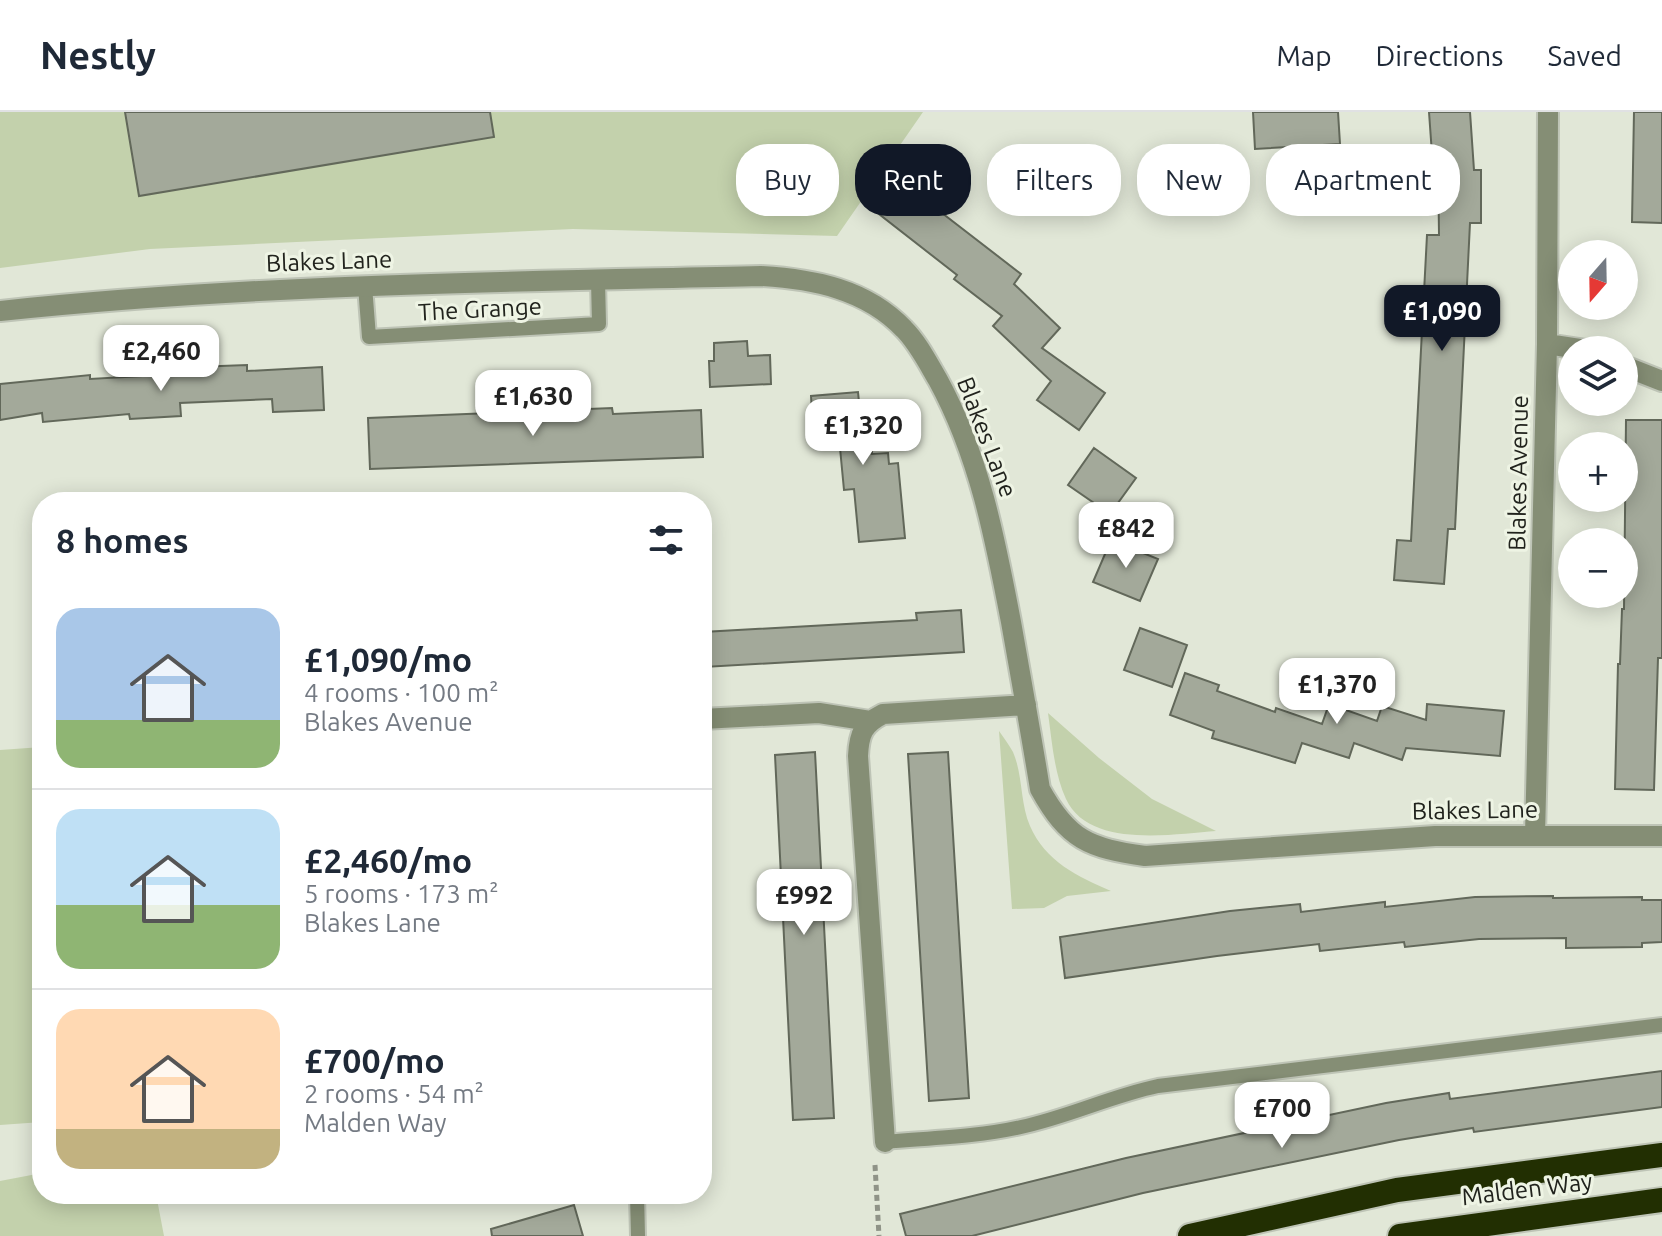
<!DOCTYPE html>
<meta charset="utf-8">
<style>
body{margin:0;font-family:Ubuntu,sans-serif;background:#f6f6f7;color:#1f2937;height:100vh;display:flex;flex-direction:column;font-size:30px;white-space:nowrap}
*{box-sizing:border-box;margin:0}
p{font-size:26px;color:#747a83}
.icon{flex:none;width:44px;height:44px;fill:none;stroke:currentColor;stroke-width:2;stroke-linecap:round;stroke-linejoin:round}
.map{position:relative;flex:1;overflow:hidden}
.drawer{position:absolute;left:32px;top:380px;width:680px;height:712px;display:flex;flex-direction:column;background:#fff;border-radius:32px;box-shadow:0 4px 20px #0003}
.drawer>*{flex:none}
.top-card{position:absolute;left:736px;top:32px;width:760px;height:72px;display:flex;gap:16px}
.needle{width:52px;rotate:200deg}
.fabs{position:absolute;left:1558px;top:128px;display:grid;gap:16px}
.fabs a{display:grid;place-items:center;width:80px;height:80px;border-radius:50%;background:#fff;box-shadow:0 4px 20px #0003;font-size:40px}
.price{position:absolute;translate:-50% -68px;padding:0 18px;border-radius:16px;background:#fff;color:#222;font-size:26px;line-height:52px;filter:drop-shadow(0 2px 4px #0008)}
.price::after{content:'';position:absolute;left:50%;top:48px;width:24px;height:18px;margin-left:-12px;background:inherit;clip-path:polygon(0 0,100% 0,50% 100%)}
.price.active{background:#111827;color:#fff}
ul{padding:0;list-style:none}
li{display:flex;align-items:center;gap:24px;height:200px;padding:0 24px}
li+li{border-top:2px solid #e0e1e3}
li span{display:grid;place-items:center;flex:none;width:224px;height:160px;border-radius:24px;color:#555}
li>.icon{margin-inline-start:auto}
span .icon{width:96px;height:96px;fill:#fffc;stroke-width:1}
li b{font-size:34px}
h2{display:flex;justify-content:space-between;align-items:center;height:96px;padding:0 24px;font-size:34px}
.pill{padding:0 28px;border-radius:32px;background:#fff;box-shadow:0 4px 20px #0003;font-size:28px;line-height:72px}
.pill.active{background:#111827;color:#fff}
header{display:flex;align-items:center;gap:48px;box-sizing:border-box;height:112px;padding:0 40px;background:#fff;border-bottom:2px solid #e0e1e3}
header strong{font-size:38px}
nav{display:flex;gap:44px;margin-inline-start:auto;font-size:28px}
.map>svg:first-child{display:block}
.green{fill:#c3d1ac}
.building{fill:#a3a99a;stroke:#62685a;stroke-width:2}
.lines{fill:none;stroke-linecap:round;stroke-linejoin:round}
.lane-casing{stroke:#bec4b6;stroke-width:18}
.street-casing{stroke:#bec4b6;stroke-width:24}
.highway-casing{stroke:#bec4b6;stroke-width:28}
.path{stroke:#8f9387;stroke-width:5;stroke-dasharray:6 4;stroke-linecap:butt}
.lane{stroke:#858e75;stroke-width:14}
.street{stroke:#858e75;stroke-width:20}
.highway{stroke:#222f02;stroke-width:24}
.labels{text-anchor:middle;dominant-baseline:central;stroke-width:6;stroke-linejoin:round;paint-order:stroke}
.street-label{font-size:24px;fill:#21231d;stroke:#eef4e4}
</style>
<header>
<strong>Nestly</strong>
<nav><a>Map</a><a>Directions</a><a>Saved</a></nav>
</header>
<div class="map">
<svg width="1662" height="1124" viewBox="0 0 1662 1124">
<rect width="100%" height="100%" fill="#e1e7d7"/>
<path class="green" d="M0,0h923l-86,124 -264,-7 -423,20 -150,19z
M1048,601l51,45 53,41 64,32c-43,3 -127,18 -150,-32 -12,-26 -14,-58 -18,-86z
M999,619c5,7 10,14 14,21 10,23 7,51 17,74 15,35 48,51 81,65l-44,5 -23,12 -32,1z
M42,635v375l-42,3v-375z
M42,1061v21h114l8,42h-164v-55z"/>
<path class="building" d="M125,0h365l4,25 -355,59z
M1253,0h85l2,32 -85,5z
M1429,0h41l4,58h7v53h-11l-15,306h-7l-4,55 -50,-4 3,-40 14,1 16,-306h12l-1,-81h-6z
M1634,0h28v111l-30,-1z
M894,64l127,98 -7,10 46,44 -18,20 63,45 -26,37 -42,-30 14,-19 -58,-55 9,-10 -48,-37 3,-4 -87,-68z
M747,229l1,15 22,-1 1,29 -61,3 -1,-26h5v-18z
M247,253v6l75,-4 2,43 -51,2 -1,-13 -92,4 1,13 -51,3 -1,-5 -86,8 -1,-9 -42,7v-36l90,-9v4l105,-6 -1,-6z
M858,280l1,10h9l4,52 16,-1 1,11 9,-1 7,75 -46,4 -5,-53 -10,1 -6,-63 -25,2 -2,-33z
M612,296l1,6 88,-4 2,47 -333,12 -2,-51z
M1626,308h36v238h-4l-4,132 -39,-1 3,-125h2l2,-55h2z
M1094,336l42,30 -26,36 -42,-29z
M1111,428l47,19 -18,42 -47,-19z
M961,498l3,42 -260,15 -1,-35 214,-12 -1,-7z
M1140,516l47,17 -15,42 -48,-17z
M1185,561l34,12 -2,6 58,21 1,-4 46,16 7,-20 48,17 5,-15 44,14 1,-16 77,7 -4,45 -94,-8 -4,12 -48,-17 -5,15 -47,-15 -7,20 -83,-25 2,-7 -44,-16z
M815,640l19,366 -41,2 -18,-365z
M948,640l21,346 -40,3 -21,-347z
M1553,784v2l89,-1v3h20v42l-20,1v4l-76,1v-10l-87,1 -74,8 -1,-5 -84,9 -1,-7 -102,12 -152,22 -5,-41 170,-26 70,-7 1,8 84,-10v5l90,-10z
M1662,959v36l-188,25 -1,-4 -74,12 -256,53 -171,43h-66l-6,-22 226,-56 260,-55 63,-10 1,6z
M574,1093l9,31h-91l-1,-7z"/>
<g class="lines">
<defs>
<path id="lane" d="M365,174l4,51 230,-13 -1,-44
M885,1030c45,-4 92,-5 136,-15 47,-10 90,-31 137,-41l504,-61
M637,1082l1,42"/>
<path id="street" d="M0,199c253,-27 507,-29 761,-35 52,3 105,13 143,53 14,14 24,34 34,51 41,75 57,158 73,242 10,56 20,112 29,167 28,51 49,59 105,67l290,-20h227
M1547,232l39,6
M1624,254l38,15
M702,607l117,-6 51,8
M1535,723l12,-491 1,-232
M885,1030l-27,-386c1,-22 5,-32 25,-42l143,-9"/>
<path id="highway" d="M1190,1124l207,-46 265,-35
M1400,1124l262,-36"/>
</defs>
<use href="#lane" class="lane-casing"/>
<use href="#street" class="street-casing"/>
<use href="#highway" class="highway-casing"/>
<path class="path" d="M875,1053l4,71"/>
<use href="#lane" class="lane"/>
<use href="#street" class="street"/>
<use href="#highway" class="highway"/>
</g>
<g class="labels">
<g class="street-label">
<text transform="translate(329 149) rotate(-2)">Blakes Lane</text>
<text transform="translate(480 197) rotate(-3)">The Grange</text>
<text transform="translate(987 325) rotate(69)">Blakes Lane</text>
<text transform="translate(1518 361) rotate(-89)">Blakes Avenue</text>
<text transform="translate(1475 698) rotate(-1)">Blakes Lane</text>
<text transform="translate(1527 1077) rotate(-7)">Malden Way</text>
</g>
</g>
</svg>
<div class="fabs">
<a><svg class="needle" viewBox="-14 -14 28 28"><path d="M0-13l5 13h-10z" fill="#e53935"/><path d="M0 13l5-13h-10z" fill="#747a83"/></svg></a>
<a><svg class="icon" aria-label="layers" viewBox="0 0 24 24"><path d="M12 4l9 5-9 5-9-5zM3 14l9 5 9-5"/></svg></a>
<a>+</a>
<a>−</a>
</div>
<b class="price active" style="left:1442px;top:241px">£1,090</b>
<b class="price" style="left:161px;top:281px">£2,460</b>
<b class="price" style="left:533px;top:326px">£1,630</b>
<b class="price" style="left:863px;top:355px">£1,320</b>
<b class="price" style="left:1126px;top:458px">£842</b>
<b class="price" style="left:1337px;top:614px">£1,370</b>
<b class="price" style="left:804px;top:825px">£992</b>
<b class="price" style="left:1282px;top:1038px">£700</b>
<div class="top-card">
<a class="pill">Buy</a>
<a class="pill active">Rent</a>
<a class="pill">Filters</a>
<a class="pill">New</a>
<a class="pill">Apartment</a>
</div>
<section class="drawer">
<h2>8 homes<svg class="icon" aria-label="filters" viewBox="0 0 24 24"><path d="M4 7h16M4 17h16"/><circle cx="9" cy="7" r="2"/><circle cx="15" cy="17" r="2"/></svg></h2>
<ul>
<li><span style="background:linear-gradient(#a9c7e8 70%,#8fb573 0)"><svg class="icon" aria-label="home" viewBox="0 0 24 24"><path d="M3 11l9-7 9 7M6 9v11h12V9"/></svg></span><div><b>£1,090/mo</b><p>4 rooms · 100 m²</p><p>Blakes Avenue</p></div></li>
<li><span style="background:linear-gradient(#bfe0f5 60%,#8fb573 0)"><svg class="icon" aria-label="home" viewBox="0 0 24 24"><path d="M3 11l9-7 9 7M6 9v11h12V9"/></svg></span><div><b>£2,460/mo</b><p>5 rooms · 173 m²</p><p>Blakes Lane</p></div></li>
<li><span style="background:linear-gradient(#ffd9b3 75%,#c2b280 0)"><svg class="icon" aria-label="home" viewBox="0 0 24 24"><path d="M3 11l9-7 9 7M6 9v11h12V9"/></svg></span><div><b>£700/mo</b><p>2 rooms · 54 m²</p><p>Malden Way</p></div></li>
</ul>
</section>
</div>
